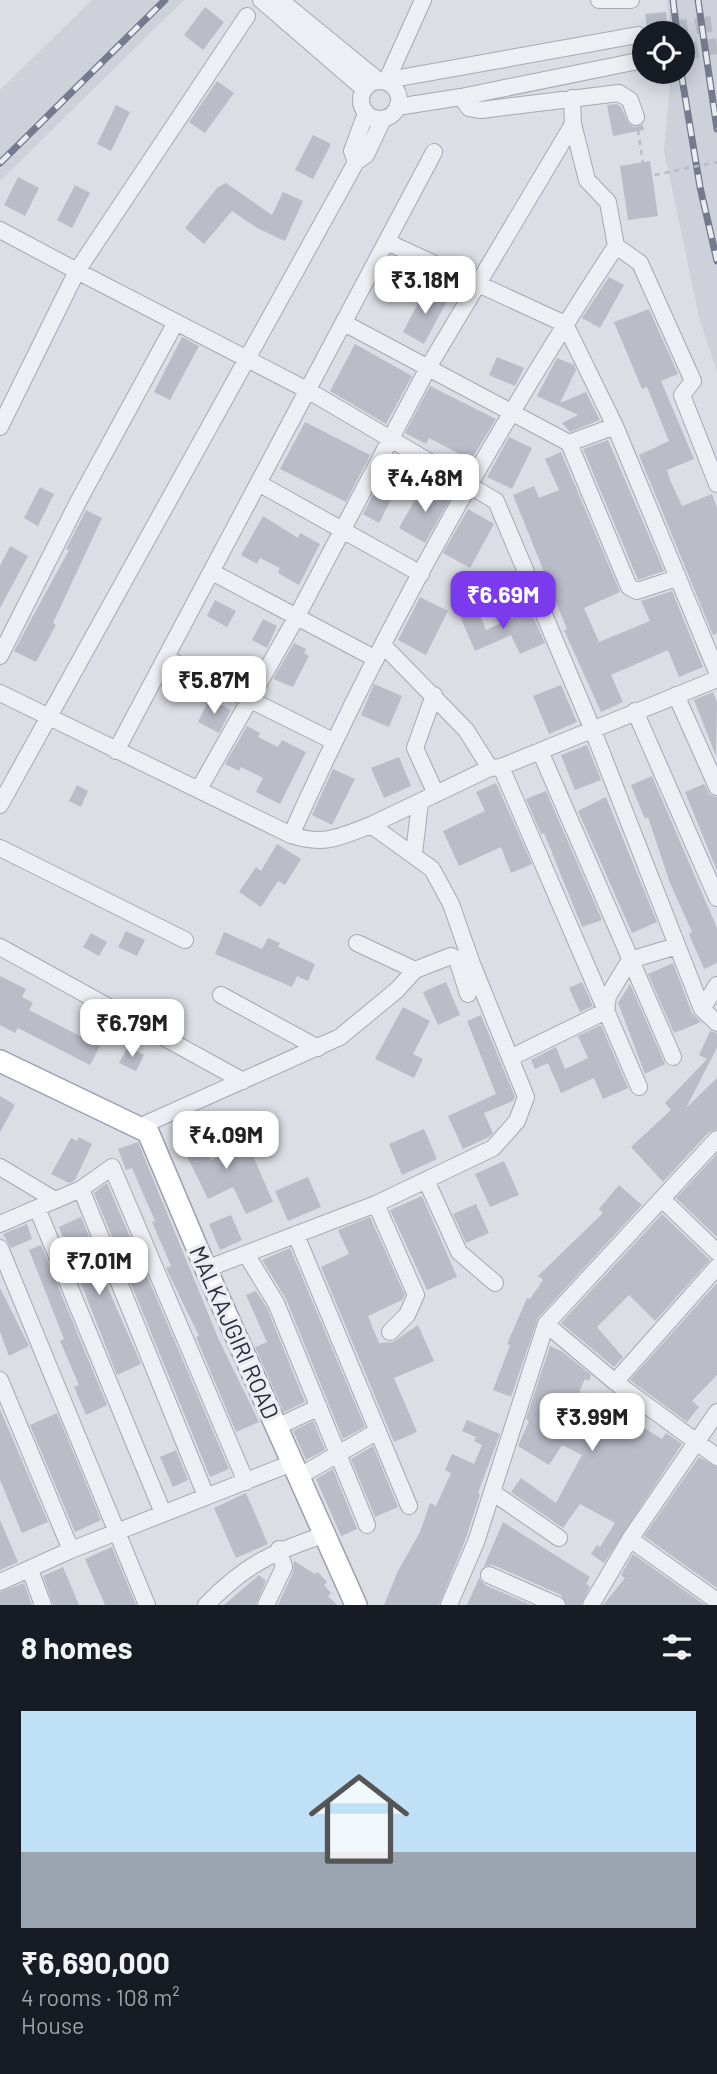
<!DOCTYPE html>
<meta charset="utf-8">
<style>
body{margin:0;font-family:Barlow,sans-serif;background:#242831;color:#f1f3f6;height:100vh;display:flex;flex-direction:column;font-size:26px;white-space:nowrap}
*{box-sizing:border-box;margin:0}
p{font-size:23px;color:#9ea1a6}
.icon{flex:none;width:38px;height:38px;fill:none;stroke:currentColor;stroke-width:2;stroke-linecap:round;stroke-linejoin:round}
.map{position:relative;height:1605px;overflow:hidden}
.drawer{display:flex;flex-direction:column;background:#171b24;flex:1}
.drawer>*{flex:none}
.fabs{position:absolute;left:632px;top:21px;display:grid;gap:14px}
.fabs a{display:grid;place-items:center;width:63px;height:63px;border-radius:50%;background:#171b24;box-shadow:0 4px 18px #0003;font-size:35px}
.price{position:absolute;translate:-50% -60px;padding:0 16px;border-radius:14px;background:#fff;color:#222;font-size:23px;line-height:46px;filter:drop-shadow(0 2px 4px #0008)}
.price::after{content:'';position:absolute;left:50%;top:42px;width:21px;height:16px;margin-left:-10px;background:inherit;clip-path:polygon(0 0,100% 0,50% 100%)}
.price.current{background:#7c3aed;color:#fff}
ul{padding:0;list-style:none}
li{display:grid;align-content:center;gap:14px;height:371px;padding:0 21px}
li span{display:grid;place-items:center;height:217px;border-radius:0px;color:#555}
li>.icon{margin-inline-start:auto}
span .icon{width:126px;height:126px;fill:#fffc;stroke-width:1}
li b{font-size:30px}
h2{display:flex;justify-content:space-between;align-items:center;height:84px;padding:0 21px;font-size:30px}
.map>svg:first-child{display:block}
.built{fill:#ced0da}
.building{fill:#babcc8}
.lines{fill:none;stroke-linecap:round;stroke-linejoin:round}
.minor-tunnel{stroke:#b8bac3;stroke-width:16;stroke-dasharray:16 8;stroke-linecap:butt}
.minor-casing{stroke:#a6a8b2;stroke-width:18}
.major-casing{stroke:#9ca0b0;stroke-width:24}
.path{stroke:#babcc4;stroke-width:2.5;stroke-dasharray:5 5;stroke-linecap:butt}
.minor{stroke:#eeeff4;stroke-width:16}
.major{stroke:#fff;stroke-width:21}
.rail-casing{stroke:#777a8e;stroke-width:7}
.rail{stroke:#ebedf3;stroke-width:4.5;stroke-dasharray:13;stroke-linecap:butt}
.path-bridge{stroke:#babcc4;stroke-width:2.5;stroke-dasharray:5 5;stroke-linecap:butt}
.labels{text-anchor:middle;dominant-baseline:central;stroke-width:7;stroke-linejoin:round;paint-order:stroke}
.street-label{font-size:23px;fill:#272a3b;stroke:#ebedf3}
</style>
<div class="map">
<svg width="717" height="1605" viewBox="0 0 717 1605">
<rect width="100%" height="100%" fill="#dcdee5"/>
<path class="built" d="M92,0h92l-184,181v-91z
M667,0h50v372l-17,-51 -36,-170 7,-79h11v-39h-12z"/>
<path class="building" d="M205,7l19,15 -21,28 -19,-15z
M666,12l2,21h-20l-3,-19z
M217,81l17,12 -29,40 -16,-11z
M617,104l4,3 8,17 6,3 8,-2 1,5 -31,6 -6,-31z
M116,105l14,7 -19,39 -14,-7z
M313,135l18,9 -18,35 -18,-9z
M650,161l8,55 -30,4 -8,-54z
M18,177l21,11 -14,28 -21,-11z
M226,183l46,32 11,-23 20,9 -18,40 -28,-13 -25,-17 -28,33 -19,-16 32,-40z
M75,185l15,8 -18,35 -15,-8z
M609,277l15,8 -24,43 -18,-10z
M426,288l22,11 -24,45 -21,-12z
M649,309l29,65 -17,7 33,78 -27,11 3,10 12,26 30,-12 5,14v125l-4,2 -74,-180 30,-14 -22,-54 -5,2 -28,-67z
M182,337l17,9 -29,54 -16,-8z
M355,344l57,32 -26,48 -56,-33z
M497,357l27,11 -9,18 -26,-11z
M557,358l17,7 2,5 -16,33 26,-11 14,28 -30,12 -8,-9 16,-8 -41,-19z
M430,386l66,33 -25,41 -42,-22 -3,6 -21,-11z
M305,422l65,33 -24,47 -66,-33z
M509,437l23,11 -20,41 -25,-12z
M608,440l56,131 -26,9 -55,-131z
M561,452l59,140 -36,16 15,34 51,-21 -9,-20 31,-10 31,76 -24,10 -11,-27 -57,25 12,27 -22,10 -37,-82 3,-1 -54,-134 21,-9 5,12 20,-8 -14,-31z
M389,464l16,9 -26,50 -16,-9z
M424,484l26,15 -25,44 -26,-15z
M40,487l14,7 -16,32 -14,-8z
M468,509l26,15 -24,44 -27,-15z
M86,510l16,8 -49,105 3,2 -20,37 -22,-11 55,-101 -3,-1z
M263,516l35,22 2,-5 20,11 -21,41 -21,-12 2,-5 -20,-10 -3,6 -16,-9z
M10,546l18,10 -28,52v-42z
M420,597l28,14 -22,44 -28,-15z
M215,600l21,11 -9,16 -20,-11z
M476,606l10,24 44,-20 15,33 -25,11 -9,-19 -36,16 -16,-37z
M263,619l14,7 -10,22 -15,-8z
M294,643l12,6 -2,4 5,3 -16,31 -20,-8z
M374,684l28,12 -13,31 -28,-12z
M561,685l16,37 -28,12 -16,-38z
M713,692l4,10 -1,54 -22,-56z
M209,699l22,11 -12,23 -21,-11z
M247,726l13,7 -2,4 20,10 4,-7 24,12 -26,52 -24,-12 7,-14 -22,-11 -2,4 -14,-7z
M587,745l14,35 -26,10 -14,-35z
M399,757l12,29 -27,12 -13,-30z
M333,769l22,10 -23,46 -20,-10z
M652,776l65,152v35l-13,6 -15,-35 3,-2 -22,-49 -22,-66 -3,2 -14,-34z
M496,783l36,81 -21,9 -10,-26 -42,19 -16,-35 42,-20 -9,-19z
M704,784l6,11 7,2v74l-32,-79z
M77,785l11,6 -7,16 -12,-6z
M546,791l56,129 -20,7 -38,-94 -3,1 -15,-35z
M606,797l51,125 -25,11 -54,-122z
M277,844l24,15 -16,26 -7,-4 -17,26 -22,-15 17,-25 5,4z
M126,931l19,9 -8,16 -19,-9z
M224,932l38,17 6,-11 12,5 -2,4 37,17 -7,17 -11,-5 -5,11 -77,-33z
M91,933l16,9 -8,14 -16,-9z
M673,963l19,50 9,9 -27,11 -26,-59z
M0,976l26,13 -4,8 11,6 -4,7 71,36 -10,19 -72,-37 -3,5 -15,-8z
M446,982l14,33 -22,10 -15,-33z
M582,982l11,24 -13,6 -11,-24z
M630,984l35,80 -20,10 -27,-71z
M403,1007l27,14 -17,33 10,5 -9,19 -39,-19z
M481,1015l34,82 -2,4 -29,12 9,20 -4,4 -26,12 -15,-33 48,-22 -29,-73z
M601,1025l27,63 -25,11 -9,-21 -33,15 -13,-30 -13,6 -4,-9 25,-13 9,22 23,-11 -10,-22z
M710,1031l7,2v15l-31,60 31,-30v51l-8,3 -46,50 -32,-35 40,-37 -6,-7 42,-44 -8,-4z
M128,1047l16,8 -8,16 -17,-8z
M0,1096l15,9 -15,27z
M196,1123l15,37 37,-16 25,58 -27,12 -13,-27 -25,12 -33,-67z
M424,1129l13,30 -35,16 -13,-31z
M79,1137l13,7 -17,36 -6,3 -18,-9 20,-36 6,3z
M138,1142l81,198 40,82 -23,10 -40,-95 3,-1 -33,-68 5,-2 -19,-44 3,-1 -23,-53 -6,2 -8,-21z
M717,1154v83l-41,-39z
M504,1161l15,34 -29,12 -15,-33z
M308,1177l13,30 -33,14 -13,-30z
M107,1183l23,54 -15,7 -21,-51z
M619,1185l23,20 -104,113 -27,79 -18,-7 17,-45 -3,-1 20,-46 3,1 13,-19 -5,-4 65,-63 -4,-4z
M422,1196l35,81 -30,13 -37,-80z
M476,1204l13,29 -23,10 -13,-29z
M662,1214l48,46 -55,61 -26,-26 -32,32 26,30 -9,10 -53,-44z
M231,1215l11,25 -22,10 -11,-26z
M81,1217l15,36 -3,1 48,110 -24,11 -58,-148z
M370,1217l35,78 -3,5 -34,16 11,27 14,-1 25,-17 16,36 -40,17 23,54 -23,10 -73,-175 28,-13 -11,-24z
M27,1224l5,15 -21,9 -8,-14z
M41,1245l66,160 -21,10 -12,-28 5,-2 -19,-44 4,-2 -35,-89z
M290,1248l75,179 -22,12 -57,-140 -24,-39z
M139,1257l90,212 -19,8 -87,-213z
M717,1283v92l-25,26 7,6 -12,15 -57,-42z
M0,1288l29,58 -20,10 -9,-24z
M256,1291l11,17 38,94 -21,10 -29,-65 12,-5 -21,-47z
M550,1346l13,6 28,23 -2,6 -4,-2 -16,34 22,12 20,-31 16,10 -2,4 15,9 -4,6 26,16 4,-6 16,11 -78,119 -13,-9 6,-9 3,2 15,-24 -35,-19 -17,24 -52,-36 10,-14 35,25 26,-48 -20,-10 -13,20 -31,-19 11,-25 -3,-2z
M0,1409l48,113 -26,11 -22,-53z
M57,1413l44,107 -26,12 -45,-107z
M467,1420l33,14 -22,59 2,1 -14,44 -27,67h-55l14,-34 22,-39 10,-29 6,3 15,-33 -6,-3 7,-16 22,10 8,-19 -8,-4 2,-4 -14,-6z
M313,1421l12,29 -19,10 -13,-29z
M373,1446l25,61 -23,10 -24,-58z
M176,1450l12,30 -15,7 -13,-30z
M699,1457l18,10v121l-73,-52z
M333,1469l24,60 -16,7 -25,-57z
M246,1493l22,51 -32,14 -22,-50z
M0,1520l18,42 -18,8z
M503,1522l87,55 -4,7 4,3 -9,18h-14l-6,-10 -68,-30 -9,1z
M112,1547l24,58h-31l-20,-46z
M633,1554l72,51h-102l22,-27 -4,-3z
M294,1561l21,13 3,-2 9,10 -3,3 7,8 -3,3 9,9h-59l15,-33z
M63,1567l16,38h-26l-10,-29z
M259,1575l7,6 -10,24h-32z
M479,1578l6,7 46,20h-64z
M24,1583l8,22h-32v-13z"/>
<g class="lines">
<path class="minor-tunnel" d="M648,33l69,-10
M682,52l35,-6"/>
<defs>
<path id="minor" d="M261,0l103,89
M280,0l99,81
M599,0h32
M361 100a19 19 0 1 1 38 0a19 19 0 1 1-38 0Z
M386,82l37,-82
M391,84l8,-6 239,-43
M461,97l8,11 12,2 138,-17 11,7 6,17
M572,98l1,26 14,56 21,22 8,44 24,17 53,118 -11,14 35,89
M397,107l64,-10 182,-37
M356,162l-4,-11 14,-38
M0,230l77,41 170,-255
M387,242l178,82 50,102 102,246
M344,323l225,120 46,-17
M0,427l77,-156 232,120 187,110 96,227 110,281 15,14
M569,443l60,144 8,4 40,-13
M260,484l161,90
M212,572l164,87
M383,645l83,85 24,38
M0,656l79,-156 97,-178
M166,658l167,83
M0,693l291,142c33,11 49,2 80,-10l61,44 19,35 21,60 54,133 -9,24 -24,27 -117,56 -170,65
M434,695l-19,53 21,46
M676,695l41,92
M635,711l82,187
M116,751l318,-599
M540,751l133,306
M501,767l138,320
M199,789l97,-171 133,-252 144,-242
M0,805l356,-643 10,-7 17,-36
M371,825l119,-57 11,-1 216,-88
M291,835c92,-205 202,-402 325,-589
M0,848l185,92
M414,853l6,-50
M0,947l243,134
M415,970l36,-14 6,3 11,35
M221,995l97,53
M702,1009l15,-24
M510,1058l96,-47 2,-15 22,-36 47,-14
M141,1126l199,-89 57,-47 18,-20 -58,-27
M0,1167l55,33
M426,1180l33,72 36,31
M81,1189l31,-22 134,315
M662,1199l55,53
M376,1204l40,91 -9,20 -17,17
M37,1208l126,305
M0,1224l81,-35 125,307
M296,1235l113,271
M0,1248l147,357
M246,1254l30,49 91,222
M546,1324l69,58 102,75
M0,1380l71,170
M615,1382l102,-115
M277,1427l42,-20
M298,1477l80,-46
M492,1492l67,46
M630,1539l87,62
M30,1570l13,35
M489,1575l68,30
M0,1582l71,-32 221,-87
M206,1605c39,-40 66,-53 118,-70
M266,1605l18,-38 -5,-18
M449,1605l27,-63 70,-218 171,-185
M591,1605l39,-66 87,-127"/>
<path id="major" d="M0,1061l148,71 58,137 150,336"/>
</defs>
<use href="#minor" class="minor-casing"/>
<use href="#major" class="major-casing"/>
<path class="path" d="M638,130l7,47"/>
<use href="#minor" class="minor"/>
<use href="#major" class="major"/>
<defs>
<path id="rail" d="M673,0l4,33
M698,0l19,129
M681,72l19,115 17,74
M0,163l165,-163"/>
</defs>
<use href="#rail" class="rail-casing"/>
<use href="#rail" class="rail"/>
<path class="path-bridge" d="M645,177l72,-15"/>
</g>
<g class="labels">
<g class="street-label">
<text transform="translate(235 1332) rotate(66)">MALKAJGIRI ROAD</text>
</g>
</g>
</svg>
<div class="fabs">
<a><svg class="icon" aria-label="locate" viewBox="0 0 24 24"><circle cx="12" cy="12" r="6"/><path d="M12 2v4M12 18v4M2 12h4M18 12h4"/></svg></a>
</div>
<b class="price" style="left:425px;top:316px">₹3.18M</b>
<b class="price" style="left:425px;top:514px">₹4.48M</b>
<b class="price current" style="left:503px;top:631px">₹6.69M</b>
<b class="price" style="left:214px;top:716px">₹5.87M</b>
<b class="price" style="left:132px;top:1059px">₹6.79M</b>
<b class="price" style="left:226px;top:1171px">₹4.09M</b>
<b class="price" style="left:99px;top:1297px">₹7.01M</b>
<b class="price" style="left:592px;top:1453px">₹3.99M</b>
</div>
<section class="drawer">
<h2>8 homes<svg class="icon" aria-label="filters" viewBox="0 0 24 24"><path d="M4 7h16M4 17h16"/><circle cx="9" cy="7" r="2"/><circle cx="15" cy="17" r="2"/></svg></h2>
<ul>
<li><span style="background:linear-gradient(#bfe0f5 65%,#9aa5b1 0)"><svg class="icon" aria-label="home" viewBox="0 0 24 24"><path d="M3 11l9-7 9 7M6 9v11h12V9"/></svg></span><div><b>₹6,690,000</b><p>4 rooms · 108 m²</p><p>House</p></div></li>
</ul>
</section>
